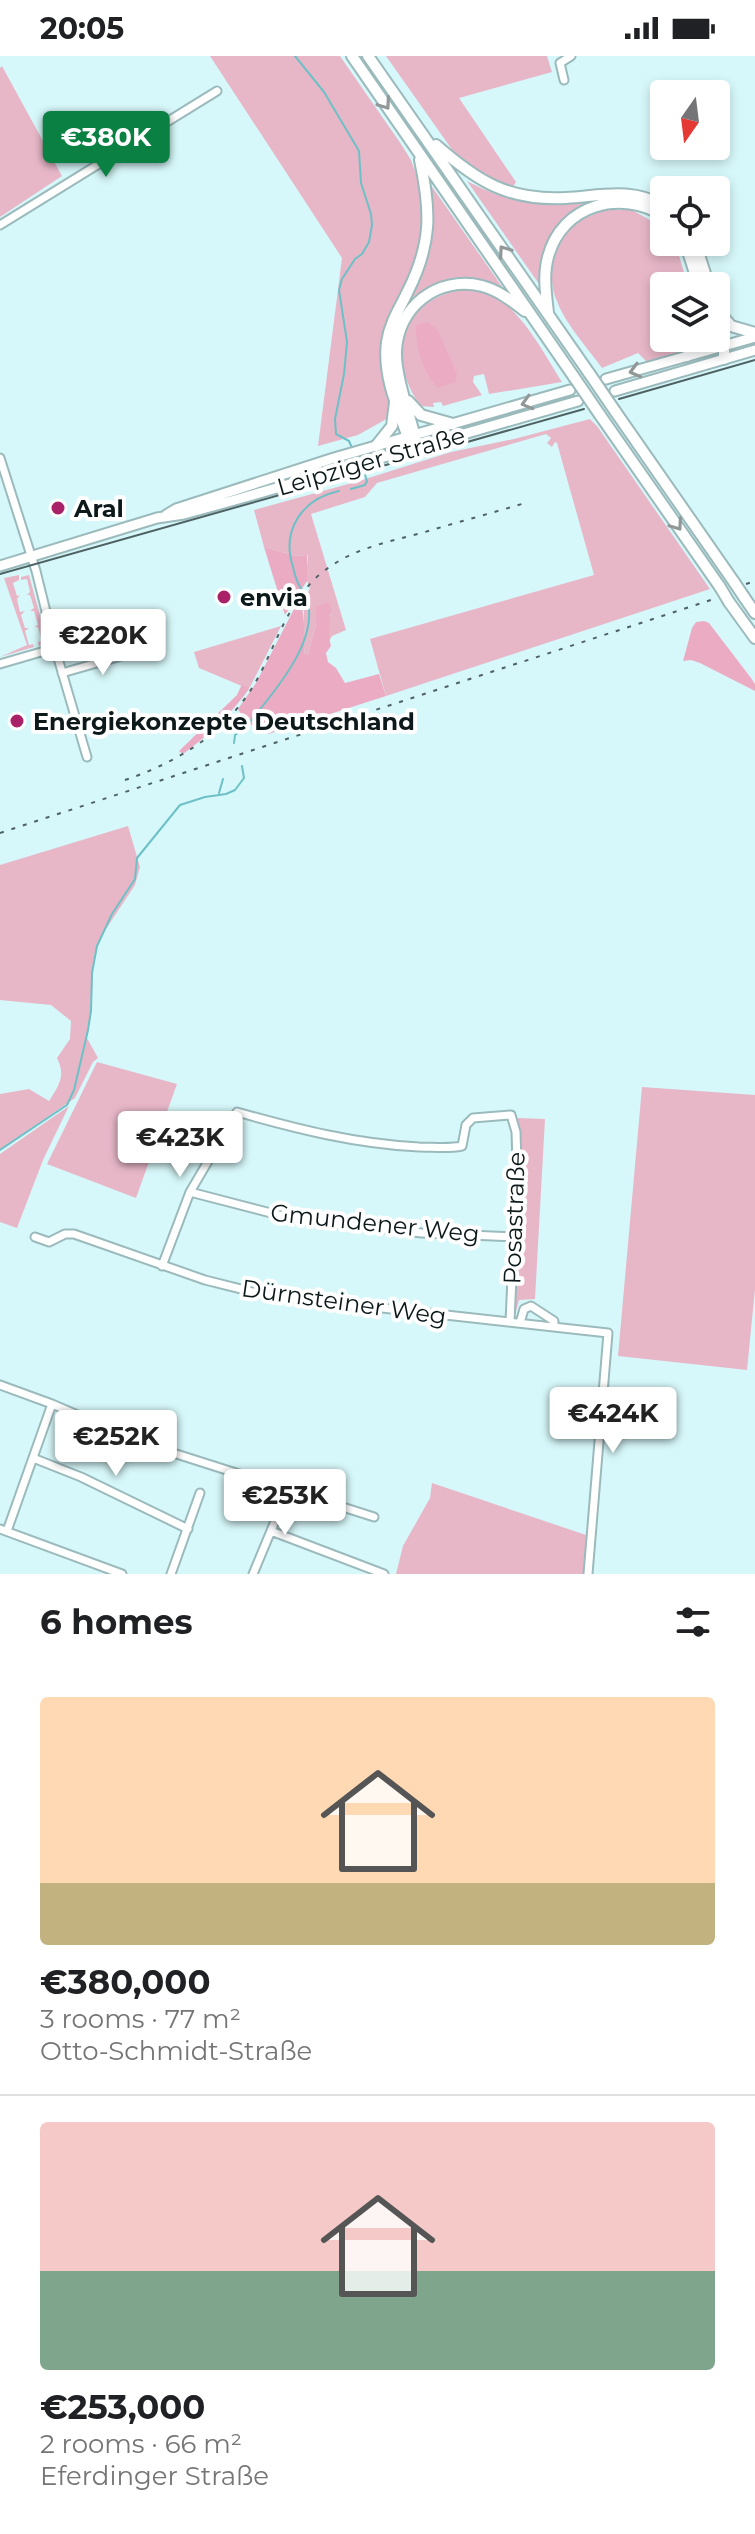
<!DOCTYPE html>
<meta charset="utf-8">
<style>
body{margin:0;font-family:Montserrat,sans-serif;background:#f2f2f2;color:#202124;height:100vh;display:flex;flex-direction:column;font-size:30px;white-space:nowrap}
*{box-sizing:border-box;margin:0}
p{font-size:26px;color:#757577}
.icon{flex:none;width:44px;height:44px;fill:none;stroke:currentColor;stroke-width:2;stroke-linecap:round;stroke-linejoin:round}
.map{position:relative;height:1518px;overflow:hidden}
.sheet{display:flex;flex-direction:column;background:#fff;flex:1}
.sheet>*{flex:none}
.needle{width:52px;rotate:194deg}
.tools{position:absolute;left:650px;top:24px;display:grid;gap:16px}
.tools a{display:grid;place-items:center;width:80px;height:80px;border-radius:8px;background:#fff;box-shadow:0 4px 12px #0003;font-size:40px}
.price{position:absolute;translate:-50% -68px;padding:0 18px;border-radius:8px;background:#fff;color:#222;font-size:26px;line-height:52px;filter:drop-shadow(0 2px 4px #0008)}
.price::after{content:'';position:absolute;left:50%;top:48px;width:24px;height:18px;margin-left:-12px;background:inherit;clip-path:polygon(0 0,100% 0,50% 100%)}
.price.active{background:#0b8043;color:#fff}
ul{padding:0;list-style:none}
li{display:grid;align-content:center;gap:16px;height:424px;padding:0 40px}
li+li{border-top:2px solid #e0e0e0}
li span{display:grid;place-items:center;height:248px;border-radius:8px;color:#555}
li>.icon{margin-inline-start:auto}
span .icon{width:144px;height:144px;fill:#fffc;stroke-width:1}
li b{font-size:34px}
h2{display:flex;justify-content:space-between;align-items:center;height:96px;padding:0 40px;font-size:34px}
.status{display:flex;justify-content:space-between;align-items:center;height:56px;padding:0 40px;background:#fff;direction:ltr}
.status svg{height:22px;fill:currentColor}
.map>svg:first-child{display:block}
.green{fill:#e7b7c8}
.forest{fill:#ebabc3}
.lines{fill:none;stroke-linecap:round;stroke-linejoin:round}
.stream{stroke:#6dc0c6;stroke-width:2}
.minor-casing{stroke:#9bbabc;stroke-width:11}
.major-casing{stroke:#9bbabc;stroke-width:13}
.highway-casing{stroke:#9bbabc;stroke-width:14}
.minor{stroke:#fff;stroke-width:7}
.major{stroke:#fff;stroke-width:9}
.highway{stroke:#fff;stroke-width:10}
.tram{stroke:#4f6263;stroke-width:2}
.rail{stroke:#4f6263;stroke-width:2;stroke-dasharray:4 8;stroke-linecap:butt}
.highway-bridge-casing{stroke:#9bbabc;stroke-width:14;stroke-linecap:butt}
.highway-bridge{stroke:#fff;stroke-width:10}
.oneway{stroke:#929798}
.poi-dot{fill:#a92167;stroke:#fff;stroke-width:3}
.labels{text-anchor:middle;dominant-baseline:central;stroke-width:8;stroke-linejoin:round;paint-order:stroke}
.street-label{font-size:24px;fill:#0c1819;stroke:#fff}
.poi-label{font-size:24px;font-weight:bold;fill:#0c1819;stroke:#fff;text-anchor:start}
</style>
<div class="status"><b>20:05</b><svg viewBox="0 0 49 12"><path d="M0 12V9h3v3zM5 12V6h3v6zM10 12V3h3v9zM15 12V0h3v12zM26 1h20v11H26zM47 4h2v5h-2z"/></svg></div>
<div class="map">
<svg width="755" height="1518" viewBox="0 0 755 1518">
<rect width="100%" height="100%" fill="#d7f8fa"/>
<path class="green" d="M210,0h130l61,88 10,16 11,31 2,48 -41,120c-1,20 8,38 7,58l-32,18 -40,11 24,-188z
M386,0h161l5,16 -93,26 57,84 -3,5 -39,-17 -21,-19z
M2,10l60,110 -62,41v-149z
M428,125l75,107c-40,-17 -60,-14 -94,12 20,-39 31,-76 19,-119z
M467,125c44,23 73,27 122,19v3c-34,17 -51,42 -50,81z
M605,154h27l32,18v14h11l13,44h-24v52l32,1 -11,11 -37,13 -10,-10 -36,15c-15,-21 -37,-44 -46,-69 -11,-27 1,-63 25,-79 7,-4 17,-7 24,-10z
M458,234c8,0 17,0 25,2 34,8 61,62 79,90l-73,12 -5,-20 -10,2 -1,6 9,13 -39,11 -2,-4 -8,1 1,4 -14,-1c-33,-51 -25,-100 38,-116z
M590,363l7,7 113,163 -324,107 -16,-57 224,-64 -37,-132 -2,-1 -3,5 -5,-4 4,-5 -5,-4 -169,49 -12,14 -54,17 35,116 -14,6 -3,5 -1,-19 3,-7 -15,-4v13l-8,30 -4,1c2,-15 -1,-28 0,-44l-6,-5 12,-17 -4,-11 2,-23 -12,1 -32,-9 -10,-37 105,-29 92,-29 63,-13z
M19,519v5l-6,3 4,13 3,-1 -3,4 3,13 5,-1 -4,4 4,13h4l-4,3 4,14 4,-1 1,3 -34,10 27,-12 -23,-67z
M29,519l17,62 -1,7 -6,2 -1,-4 4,-1 -4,-14h-4l4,-2 -4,-14h-4l4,-3 -4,-13h-3l3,-3 -3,-13 -6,1v-3z
M281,570l-32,63 -50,-21 -5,-16z
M128,770l12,41 -5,18 -35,53 -6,19 -3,57 -4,24 11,20 -5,4 -18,36 -75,52v-56l29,-5 20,12c10,-16 17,-25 8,-43l13,-19 1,-18 -20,-16 -51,-5v-135z
M97,1006l80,22 -41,114 -89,-34z
M642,1031l113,8v194l-8,81 -129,-14z
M69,1050l-26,54 -26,68 -17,-6v-68z
M518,1062l27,1 -10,180 -16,1 -4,15h-3l7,-113z
M432,1427l154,52 -2,39h-188l7,-28 27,-48z"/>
<path class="forest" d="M427,266l10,7 20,45 -2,8 -17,6c-15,-15 -23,-42 -22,-63z
M264,491l32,9 11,-1v26l-22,34z
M328,546l3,3c0,14 -4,27 0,41l-5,7 2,9 8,6 9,15 34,-9 7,22 -118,38 -6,-7c-14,0 -17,-6 -24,-18l18,-26 39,-76 7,1c2,8 4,39 2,46h4l8,-30v-17z
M704,565l5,2 42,55 4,6v7l-55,-28 -9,-3 -8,1 9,-33 4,-6z
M242,628l7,5c-18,25 -40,46 -66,65l-4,-3 58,-56z"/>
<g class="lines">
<path class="stream" d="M295,0l29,36 35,59 2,32 10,31 1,11 -3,17 -7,12 -7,5 -13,20 -3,11 8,52 -3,32 -9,45 1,15 13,7 3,7
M351,433l14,-4 2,-4 -4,-12
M302,534c-6,-8 -7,-15 -9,-23 -12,-37 9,-68 46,-76
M234,687l1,-8 8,-5c26,-32 82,-92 62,-136
M219,737l4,-14
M0,1094l67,-45 7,-15 14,-60 3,-19 1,-38 5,-27 15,-32 23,-35 2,-21 43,-53 25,-8 21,-3 9,-4 9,-12 -2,-12"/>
<defs>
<path id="minor" d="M564,24l-4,-17 11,-7
M0,169l217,-134
M0,402l36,113 19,77 32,109
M0,608l55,-16
M62,617l73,-21
M190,1136l108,28 124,13 92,4
M35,1181l14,5 16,-8h9l131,46 60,15 343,38 -20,241
M162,1210l28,-74 47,-80c60,17 119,32 182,35 15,0 29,2 43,-1l4,-21 7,-7 38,-3 5,17 1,32 -7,158
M520,1267l4,-14 7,-3 23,15v6
M0,1329l52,19
M33,1402l48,19 107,52
M0,1473l122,45
M7,1475l45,-127 93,40 229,73
M271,1475l113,43
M171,1518l29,-81
M253,1518l35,-84"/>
<path id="major" d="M606,323l149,-42
M615,335l140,-41
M166,459l10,-6 158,-51 236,-68
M0,510l157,-48 27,-4 58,-16 336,-97"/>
<path id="highway" d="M352,0l222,321
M368,0l221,317
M436,89c42,37 73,56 130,53 35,-2 65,-11 98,8
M685,186l14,44
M695,186l14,44
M716,252l15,18 24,7
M548,257c-2,-19 -5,-38 0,-56 14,-53 73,-68 116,-41
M716,258l8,32v13
M687,300l14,-18
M408,345l13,14 32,9
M615,355l119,171
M600,359l120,172
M415,381c-6,-23 -20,-63 -19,-85 1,-45 42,-77 86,-66 16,4 30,15 43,25
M376,390l16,-20 3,-24
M412,393c-11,-34 -30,-71 -25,-107 3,-20 13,-34 21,-51 24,-48 23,-80 12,-131
M744,541l11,16
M729,546l26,36"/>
</defs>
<use href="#minor" class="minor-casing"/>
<use href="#major" class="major-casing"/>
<use href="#highway" class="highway-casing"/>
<use href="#minor" class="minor"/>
<use href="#major" class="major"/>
<use href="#highway" class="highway"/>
<path class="tram" d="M619,343l136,-39
M0,518l584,-165"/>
<path class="rail" d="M746,528l9,-3
M125,724c59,-20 110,-53 138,-112 16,-33 28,-68 56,-93 30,-26 69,-33 106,-43 33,-10 67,-19 100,-29
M0,777l717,-235"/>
<defs>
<path id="highway-bridge" d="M589,317l26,38
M574,321l26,38
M734,526l10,15
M720,531l9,15"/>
</defs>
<use href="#highway-bridge" class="highway-bridge-casing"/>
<use href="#highway-bridge" class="highway-bridge"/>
</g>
<defs><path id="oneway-chevron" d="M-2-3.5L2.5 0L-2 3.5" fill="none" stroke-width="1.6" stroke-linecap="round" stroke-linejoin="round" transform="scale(2)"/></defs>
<g class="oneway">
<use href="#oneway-chevron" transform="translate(385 48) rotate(55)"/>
<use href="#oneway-chevron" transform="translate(504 195) rotate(-125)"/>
<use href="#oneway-chevron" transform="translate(635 315) rotate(165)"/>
<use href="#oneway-chevron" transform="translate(527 347) rotate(164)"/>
<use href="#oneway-chevron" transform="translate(677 469) rotate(55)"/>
</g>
<g class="poi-dot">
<circle cx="58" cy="452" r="8"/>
<circle cx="224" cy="541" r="8"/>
<circle cx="17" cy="665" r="8"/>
</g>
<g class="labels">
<g class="street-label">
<text transform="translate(371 405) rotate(-16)">Leipziger Straße</text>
<text transform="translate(514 1162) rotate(-88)">Posastraße</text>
<text transform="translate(375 1167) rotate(6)">Gmundener Weg</text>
<text transform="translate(344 1246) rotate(8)">Dürnsteiner Weg</text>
</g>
<g class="poi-label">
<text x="74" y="452">Aral</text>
<text x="240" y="541">envia</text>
<text x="33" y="665">Energiekonzepte Deutschland</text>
</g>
</g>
</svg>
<div class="tools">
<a><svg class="needle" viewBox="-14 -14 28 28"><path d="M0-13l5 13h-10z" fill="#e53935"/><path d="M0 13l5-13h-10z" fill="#757577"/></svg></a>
<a><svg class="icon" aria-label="locate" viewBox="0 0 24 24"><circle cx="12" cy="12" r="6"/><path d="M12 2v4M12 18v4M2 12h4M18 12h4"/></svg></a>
<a><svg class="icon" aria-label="layers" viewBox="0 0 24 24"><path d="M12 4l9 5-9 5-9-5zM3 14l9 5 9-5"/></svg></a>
</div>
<b class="price active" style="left:106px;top:123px">€380K</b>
<b class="price" style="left:103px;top:621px">€220K</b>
<b class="price" style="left:180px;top:1123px">€423K</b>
<b class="price" style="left:613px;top:1399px">€424K</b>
<b class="price" style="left:116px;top:1422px">€252K</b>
<b class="price" style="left:285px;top:1481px">€253K</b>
</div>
<section class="sheet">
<h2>6 homes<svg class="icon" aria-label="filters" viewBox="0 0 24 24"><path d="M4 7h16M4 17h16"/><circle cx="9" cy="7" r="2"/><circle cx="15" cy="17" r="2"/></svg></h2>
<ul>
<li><span style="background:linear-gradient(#ffd9b3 75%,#c2b280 0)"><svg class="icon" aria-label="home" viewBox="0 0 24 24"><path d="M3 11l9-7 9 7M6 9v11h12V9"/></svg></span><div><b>€380,000</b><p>3 rooms · 77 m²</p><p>Otto-Schmidt-Straße</p></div></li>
<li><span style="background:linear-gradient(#f6c9c9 60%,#7fa58c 0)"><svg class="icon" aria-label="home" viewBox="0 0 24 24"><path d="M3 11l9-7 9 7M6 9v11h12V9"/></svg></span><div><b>€253,000</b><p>2 rooms · 66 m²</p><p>Eferdinger Straße</p></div></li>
</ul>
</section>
